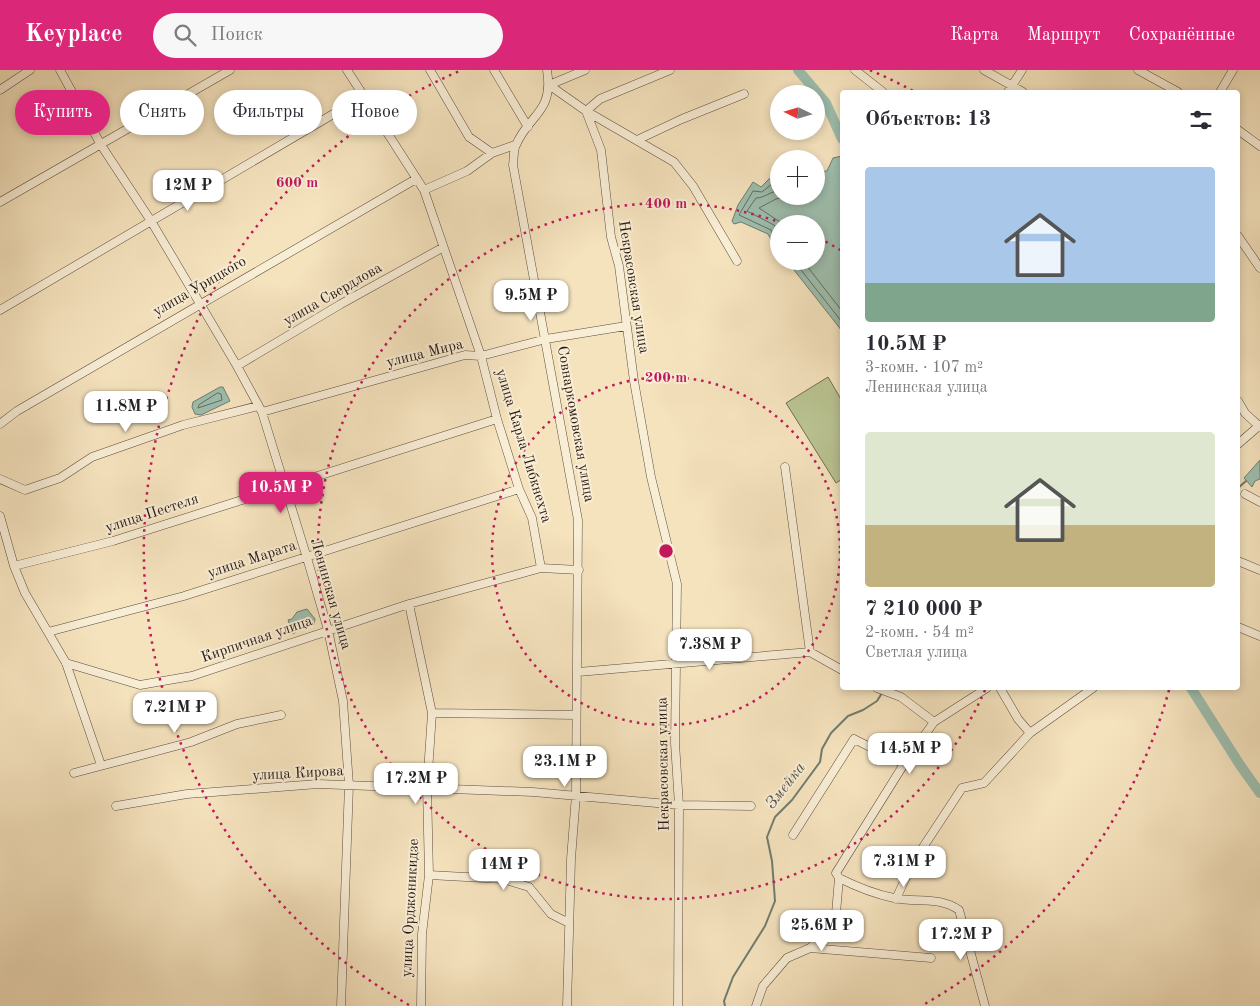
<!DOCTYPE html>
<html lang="ru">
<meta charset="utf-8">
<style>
body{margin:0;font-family:"Old Standard TT",serif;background:#f7f7f7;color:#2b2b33;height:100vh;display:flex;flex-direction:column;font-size:19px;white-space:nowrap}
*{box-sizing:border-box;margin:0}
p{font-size:16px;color:#7c7c81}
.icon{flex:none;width:28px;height:28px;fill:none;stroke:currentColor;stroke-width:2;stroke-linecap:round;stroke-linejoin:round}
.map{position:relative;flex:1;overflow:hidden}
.drawer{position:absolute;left:840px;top:20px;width:400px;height:600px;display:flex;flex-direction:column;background:#fff;border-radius:5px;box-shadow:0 2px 8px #0003}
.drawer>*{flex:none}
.banner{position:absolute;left:15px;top:20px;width:475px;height:45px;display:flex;gap:10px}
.needle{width:32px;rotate:275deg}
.buttons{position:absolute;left:770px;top:15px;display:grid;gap:10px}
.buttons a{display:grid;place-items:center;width:55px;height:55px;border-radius:50%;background:#fff;box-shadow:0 2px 8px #0003;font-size:25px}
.price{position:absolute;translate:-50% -42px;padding:0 11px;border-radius:10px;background:#fff;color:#222;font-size:16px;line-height:32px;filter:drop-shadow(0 1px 2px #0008)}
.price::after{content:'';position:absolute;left:50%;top:30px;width:15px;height:11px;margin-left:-8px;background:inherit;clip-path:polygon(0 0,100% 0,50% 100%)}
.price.on{background:#db2777;color:#fff}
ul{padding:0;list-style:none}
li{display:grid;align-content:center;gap:10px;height:265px;padding:0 25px}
li span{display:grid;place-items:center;height:155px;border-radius:5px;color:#555}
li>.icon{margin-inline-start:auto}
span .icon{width:90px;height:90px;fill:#fffc;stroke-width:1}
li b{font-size:21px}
h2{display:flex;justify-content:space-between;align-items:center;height:60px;padding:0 25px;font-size:21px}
.pill{padding:0 18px;border-radius:22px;background:#fff;box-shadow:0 2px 8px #0003;font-size:18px;line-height:45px}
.pill.on{background:#db2777;color:#fff}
header{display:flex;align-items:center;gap:30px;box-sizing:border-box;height:70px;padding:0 25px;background:#db2777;color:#fff}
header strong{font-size:24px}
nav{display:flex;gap:28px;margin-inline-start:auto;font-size:18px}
.search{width:350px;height:45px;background:#f7f7f7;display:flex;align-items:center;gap:12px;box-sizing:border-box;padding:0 18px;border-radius:28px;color:#7c7c81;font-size:19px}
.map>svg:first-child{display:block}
.green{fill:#bac493;stroke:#726e52}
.water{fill:#9dbeae;stroke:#6f7c70}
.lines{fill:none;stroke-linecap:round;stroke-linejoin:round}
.shore{stroke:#646c60;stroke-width:1}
.stream{stroke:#6f7c70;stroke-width:2}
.river{stroke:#9dbeae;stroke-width:10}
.minor-casing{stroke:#5d4c3d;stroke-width:9}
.minor{stroke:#f8edd5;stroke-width:8}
.ring{fill:none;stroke:#c2185b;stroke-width:2.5;stroke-dasharray:2.5 5}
.labels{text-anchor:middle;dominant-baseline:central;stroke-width:4;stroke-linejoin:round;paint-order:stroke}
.street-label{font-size:15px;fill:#2a1912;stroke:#f8edd5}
.water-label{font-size:16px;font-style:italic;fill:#525349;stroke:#f8edd5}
.centre{fill:#c2185b;stroke:#f8edd5;stroke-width:2.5}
.ring-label{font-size:15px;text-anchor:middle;font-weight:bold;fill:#c2185b;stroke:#f8edd5;stroke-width:4;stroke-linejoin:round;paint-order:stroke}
</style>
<header>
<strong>Keyplace</strong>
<div class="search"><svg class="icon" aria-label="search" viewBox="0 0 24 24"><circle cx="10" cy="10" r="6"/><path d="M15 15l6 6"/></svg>Поиск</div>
<nav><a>Карта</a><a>Маршрут</a><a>Сохранённые</a></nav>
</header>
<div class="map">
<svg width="1260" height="936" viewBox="0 0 1260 936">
<rect width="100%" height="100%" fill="#f5e3be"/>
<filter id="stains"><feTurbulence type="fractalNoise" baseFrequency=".004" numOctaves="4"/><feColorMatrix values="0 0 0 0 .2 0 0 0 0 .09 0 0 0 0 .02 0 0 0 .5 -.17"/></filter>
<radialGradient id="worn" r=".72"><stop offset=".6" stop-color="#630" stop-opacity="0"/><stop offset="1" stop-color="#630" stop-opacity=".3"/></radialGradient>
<path class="green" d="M828,307l14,24v78l-6,4 -50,-80z"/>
<path class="water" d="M842,86v175l-55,-70h29v-37h-37v29l-11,-19 -27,-12 -7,2 -2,-3 6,-16 15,-23 8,5 9,-9 9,2v16h37v-24l11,-1 6,-13z
M220,317h3l7,14 -29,14 -6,-1 -3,-7 1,-5z
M1260,390v19l-5,2 -3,6 -8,-9z
M307,539l8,10 -1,6 -13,3 -8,6 -5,-14 4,-1 5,-7z"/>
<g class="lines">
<path class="shore" d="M779,115l-7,-1 -10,8 -9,-1 -14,24 32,15 8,16
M779,121c-9,0 -14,7 -23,7l-9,13 27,14 5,6
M783,154l-24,-16 17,-9 11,-3
M794,191l48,61
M803,191l39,50
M218,323l3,1 1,6 -24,8 1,-3z"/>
<path class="stream" d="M1238,418l8,-7
M725,936l-1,-5 9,-24 32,-51 10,-25 -3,-40 -5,-24 8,-20 17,-17 28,-38 2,-13 9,-16 17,-17 15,-6 14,-9 5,-8"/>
<path class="river" d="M798,0l28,33 16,36
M1191,618l49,77 20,28"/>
<defs>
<path id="minor" d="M60,0l41,75 50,76 86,145 25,46 45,146 21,72 15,71 6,84 -8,221
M347,0l77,120 57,166 16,63 22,70 13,29 9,50 38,2
M430,0l39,67 23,16
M494,0l34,57
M547,0c7,43 -18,44 -31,75 -3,5 -2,14 -3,20l65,355 -2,275 -5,64 -4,147
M670,0l-70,29 -14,12 15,39 10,87 8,29 15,115 17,96 26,107 -2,159 4,62 -1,201
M855,0l28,22
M984,0l39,22
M1138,0l40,22
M549,15l37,26 88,51 19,24 44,75
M549,15l36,-15
M0,20l30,-20
M1008,22l14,-22
M1220,22l13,-22
M1238,60l22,16
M637,70l45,-21 62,-25
M424,120l43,-19 25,-18 23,-8
M0,132l230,-132
M1238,166l22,32
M0,240l364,-214
M237,296l104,-62 101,-56
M1238,331l7,12 15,14
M262,342l203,-57 16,1 65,-17 80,-13
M0,354l17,-13 399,-232
M1238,374l22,-19
M785,397l25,185
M0,409l25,11 35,-12 32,-21 91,-32 75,-19
M1245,424l15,8
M0,446l14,50 11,27 41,70 35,102
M1238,491l22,9
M14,496l99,-25 384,-122
M409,534l23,109 -5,74 2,88 -7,59 -1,72
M1238,557l22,9
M48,562l136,-36 335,-107
M66,593l74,22 52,-9 217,-72 132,-36
M578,602l232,-20 32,18
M877,618l24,9 33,25
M1000,618l18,31 12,14
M432,643l144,2
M74,703l117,-31 46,-18 44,-9
M116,736l71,-12 131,-10 215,8 146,13 72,1
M793,765l61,-96 50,25
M429,805l74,4 26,8 22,27 18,9
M839,808c18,9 35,16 55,20 24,5 44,-2 65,12l26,96
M896,829l16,-35 50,-76 22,-5 46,-50 63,-45
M810,878l121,10
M756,936l7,-20 24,-28 23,-10 25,-23 4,-47 -3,-5 68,-109 30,-42 53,-34"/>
</defs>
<use href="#minor" class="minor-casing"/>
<use href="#minor" class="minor"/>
</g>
<g class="ring">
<circle cx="666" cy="481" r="174"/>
<path d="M985 620A348 348 0 1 1 782 153M819 168A348 348 0 0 1 840 180"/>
<path d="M1169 620A522 522 0 0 1 923 935M409 935A522 522 0 0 1 462 0M870 0A522 522 0 0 1 915 22"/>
</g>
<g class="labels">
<g class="street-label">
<text transform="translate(200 217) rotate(-30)">улица Урицкого</text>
<text transform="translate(633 217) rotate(81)">Некрасовская улица</text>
<text transform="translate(333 225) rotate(-30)">улица Свердлова</text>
<text transform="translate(425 284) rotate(-14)">улица Мира</text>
<text transform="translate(575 354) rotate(80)">Совнаркомовская улица</text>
<text transform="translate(523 376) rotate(73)">улица Карла Либкнехта</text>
<text transform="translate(152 444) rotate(-18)">улица Пестеля</text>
<text transform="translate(252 490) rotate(-18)">улица Марата</text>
<text transform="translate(330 524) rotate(74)">Ленинская улица</text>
<text transform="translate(257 570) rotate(-19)">Кирпичная улица</text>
<text transform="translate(664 694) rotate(-91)">Некрасовская улица</text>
<text transform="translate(298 704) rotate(-3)">улица Кирова</text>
<text transform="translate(411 838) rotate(-87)">улица Орджоникидзе</text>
</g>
<g class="water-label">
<text transform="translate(786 716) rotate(-52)">Змейка</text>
</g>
</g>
<circle cx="666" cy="481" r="8" class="centre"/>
<g class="ring-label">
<text x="297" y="117">600 m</text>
<text x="666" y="138">400 m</text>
<text x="666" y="312">200 m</text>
</g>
<rect width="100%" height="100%" filter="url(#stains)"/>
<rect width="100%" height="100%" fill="url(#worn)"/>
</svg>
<div class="buttons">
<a><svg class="needle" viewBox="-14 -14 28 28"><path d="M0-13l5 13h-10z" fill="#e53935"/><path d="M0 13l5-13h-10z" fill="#7c7c81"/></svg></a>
<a>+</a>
<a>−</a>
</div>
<b class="price" style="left:188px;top:142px">12M ₽</b>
<b class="price" style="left:531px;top:252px">9.5M ₽</b>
<b class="price" style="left:126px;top:363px">11.8M ₽</b>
<b class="price on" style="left:281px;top:444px">10.5M ₽</b>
<b class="price" style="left:710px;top:601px">7.38M ₽</b>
<b class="price" style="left:175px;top:664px">7.21M ₽</b>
<b class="price" style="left:910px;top:705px">14.5M ₽</b>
<b class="price" style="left:565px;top:718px">23.1M ₽</b>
<b class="price" style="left:416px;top:735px">17.2M ₽</b>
<b class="price" style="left:904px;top:818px">7.31M ₽</b>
<b class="price" style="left:504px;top:821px">14M ₽</b>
<b class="price" style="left:822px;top:882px">25.6M ₽</b>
<b class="price" style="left:961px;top:891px">17.2M ₽</b>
<div class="banner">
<a class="pill on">Купить</a>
<a class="pill">Снять</a>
<a class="pill">Фильтры</a>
<a class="pill">Новое</a>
</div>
<section class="drawer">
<h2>Объектов: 13<svg class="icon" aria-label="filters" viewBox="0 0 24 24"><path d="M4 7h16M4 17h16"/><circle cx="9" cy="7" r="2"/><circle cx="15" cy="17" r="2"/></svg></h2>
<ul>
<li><span style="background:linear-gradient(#a9c7e8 75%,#7fa58c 0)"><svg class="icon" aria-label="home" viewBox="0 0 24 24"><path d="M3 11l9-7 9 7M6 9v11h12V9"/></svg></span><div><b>10.5M ₽</b><p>3-комн. · 107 m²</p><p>Ленинская улица</p></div></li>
<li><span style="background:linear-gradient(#dfe7d0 60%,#c2b280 0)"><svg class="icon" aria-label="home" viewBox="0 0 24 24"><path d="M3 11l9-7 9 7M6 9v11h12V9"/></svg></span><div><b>7 210 000 ₽</b><p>2-комн. · 54 m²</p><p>Светлая улица</p></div></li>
</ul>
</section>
</div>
